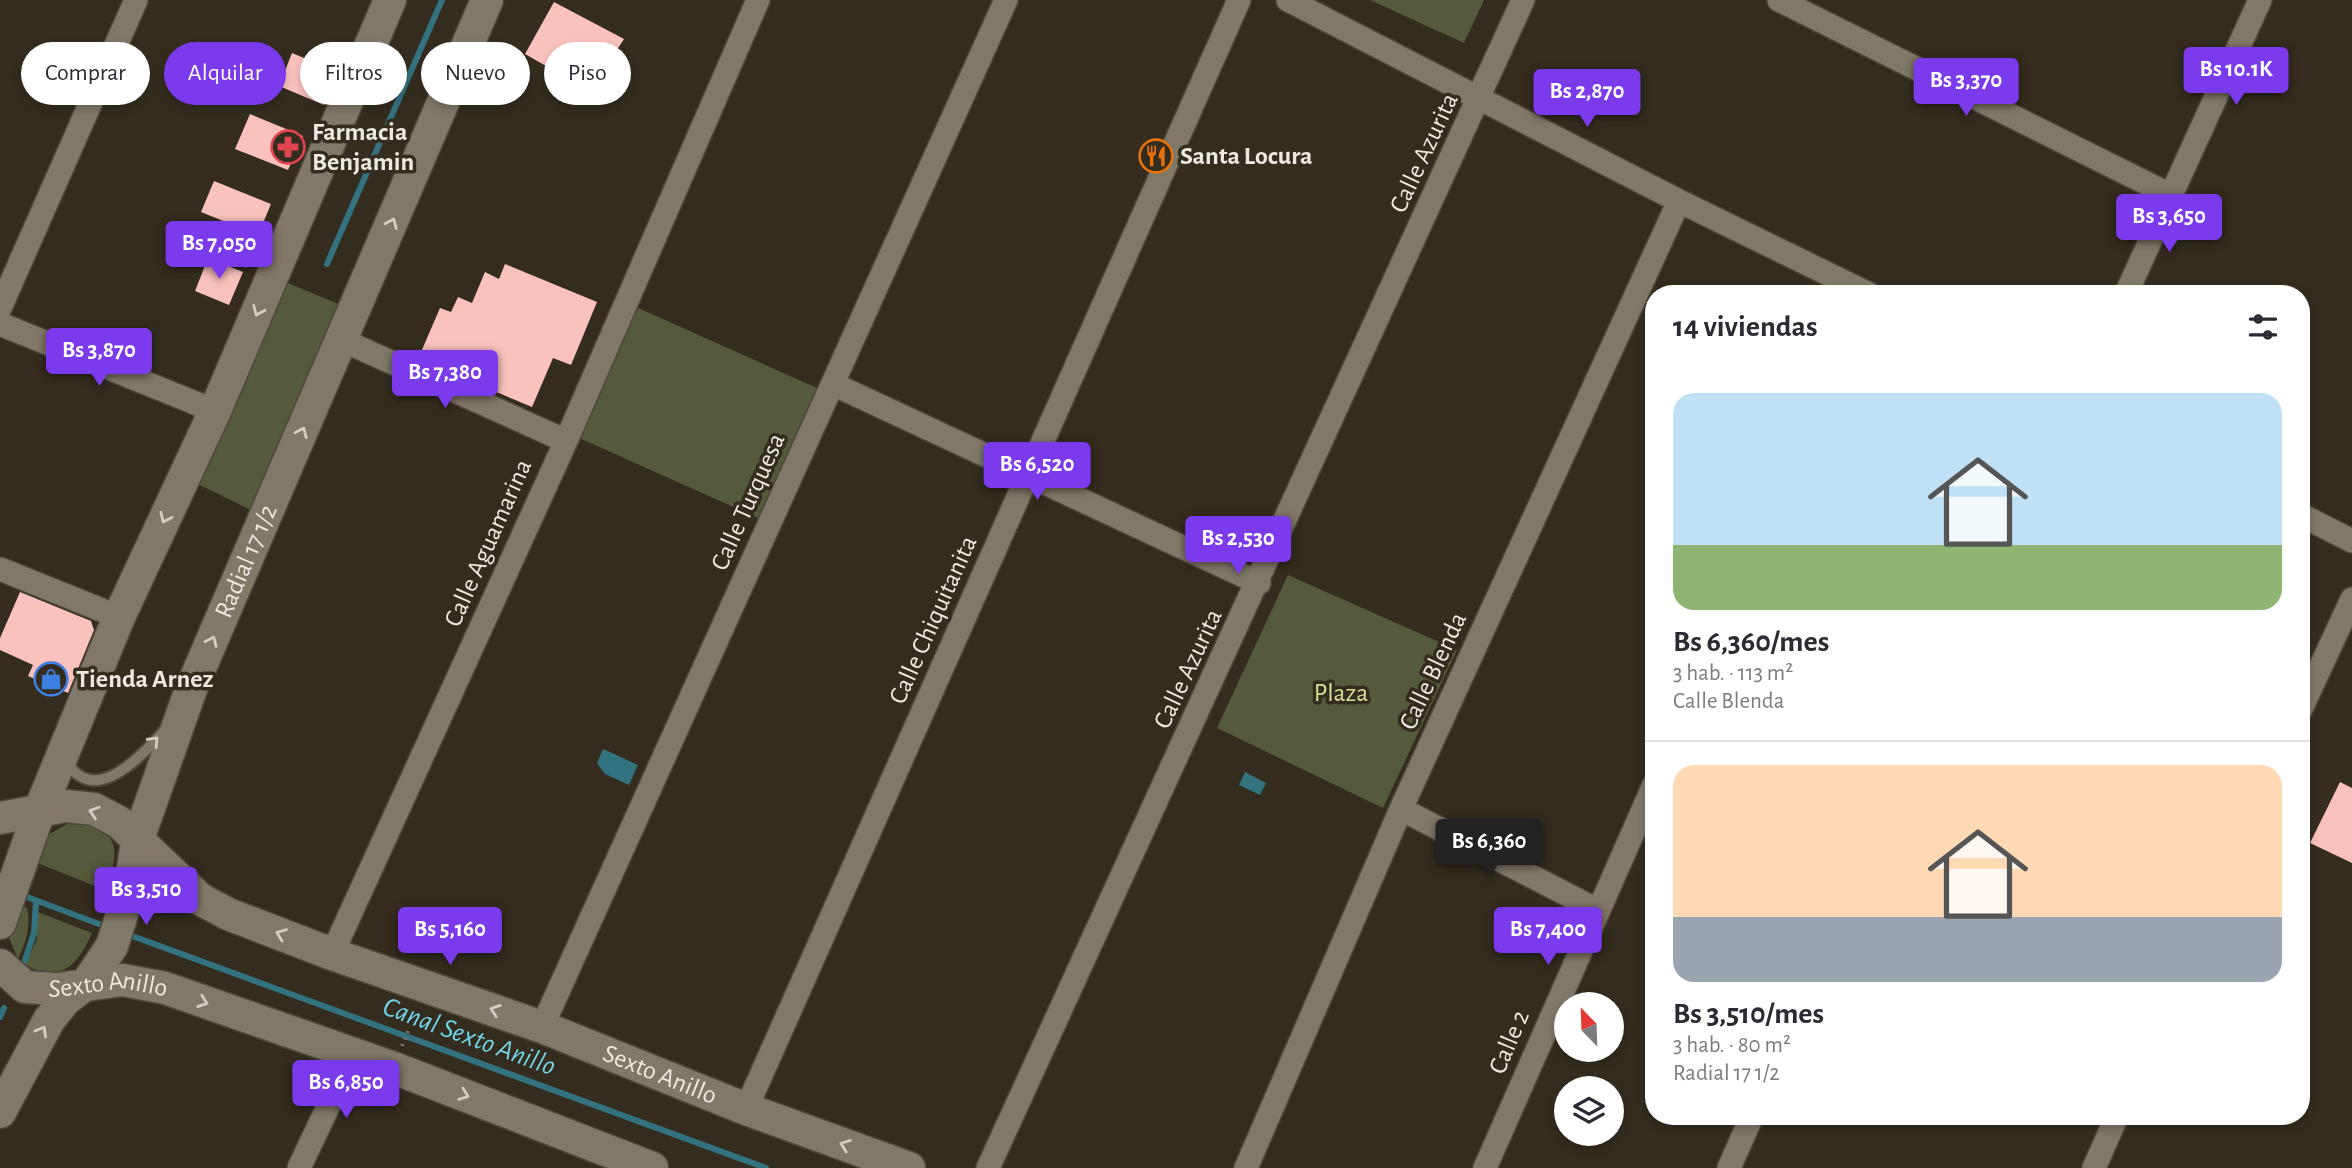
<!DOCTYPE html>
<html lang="es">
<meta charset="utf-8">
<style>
body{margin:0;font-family:"Alegreya Sans",sans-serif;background:#f7f7f7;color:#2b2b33;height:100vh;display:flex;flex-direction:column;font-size:26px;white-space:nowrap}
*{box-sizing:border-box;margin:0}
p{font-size:23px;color:#7c7c81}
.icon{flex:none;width:38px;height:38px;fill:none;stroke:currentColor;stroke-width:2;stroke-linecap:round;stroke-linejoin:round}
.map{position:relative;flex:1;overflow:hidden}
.sheet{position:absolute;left:1645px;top:285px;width:665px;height:840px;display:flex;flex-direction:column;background:#fff;border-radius:28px;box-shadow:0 4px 10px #0003}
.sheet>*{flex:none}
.banner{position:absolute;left:21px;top:42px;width:665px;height:63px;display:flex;gap:14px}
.needle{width:46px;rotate:337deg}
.buttons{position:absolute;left:1554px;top:992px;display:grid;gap:14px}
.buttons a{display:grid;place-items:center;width:70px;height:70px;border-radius:50%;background:#fff;box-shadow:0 4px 10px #0003;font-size:35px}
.price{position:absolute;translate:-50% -60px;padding:0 16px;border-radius:7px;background:#7c3aed;color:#fff;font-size:23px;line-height:46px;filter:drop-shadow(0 2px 4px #0008)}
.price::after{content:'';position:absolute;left:50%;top:42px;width:21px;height:16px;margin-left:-10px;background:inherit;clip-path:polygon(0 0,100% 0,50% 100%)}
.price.active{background:#222;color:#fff}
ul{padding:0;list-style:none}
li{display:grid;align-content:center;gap:14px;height:371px;padding:0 28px}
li+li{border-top:2px solid #e1e1e2}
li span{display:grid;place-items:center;height:217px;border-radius:21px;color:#555}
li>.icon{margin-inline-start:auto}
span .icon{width:126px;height:126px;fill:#fffc;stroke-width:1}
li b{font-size:30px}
h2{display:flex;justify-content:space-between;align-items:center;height:84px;padding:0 28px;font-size:30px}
.pill{padding:0 24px;border-radius:32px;background:#fff;box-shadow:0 4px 10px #0003;font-size:24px;line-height:63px}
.pill.active{background:#7c3aed;color:#fff}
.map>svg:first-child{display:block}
.green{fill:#565a3c}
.water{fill:#33727f}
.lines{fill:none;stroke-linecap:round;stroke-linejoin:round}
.stream{stroke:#33727f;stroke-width:6}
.building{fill:#fbc1bd}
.service-casing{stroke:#4e483c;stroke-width:14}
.minor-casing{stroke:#4e483c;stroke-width:26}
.secondary-casing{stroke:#4e483c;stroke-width:35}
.path{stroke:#80796e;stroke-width:3.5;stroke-dasharray:2 5;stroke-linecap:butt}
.service{stroke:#807868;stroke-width:10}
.minor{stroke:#807868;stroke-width:23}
.secondary{stroke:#807868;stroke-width:32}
.oneway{stroke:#d2ccc2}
.labels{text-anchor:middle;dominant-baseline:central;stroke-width:7;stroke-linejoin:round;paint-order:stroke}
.poi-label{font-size:26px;font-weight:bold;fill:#ede8e0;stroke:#342d1f;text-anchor:start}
.street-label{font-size:26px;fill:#ede8e0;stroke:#342d1f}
.park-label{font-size:26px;fill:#d4df94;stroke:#342d1f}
.water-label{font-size:28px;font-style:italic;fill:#71d3e9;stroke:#342d1f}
</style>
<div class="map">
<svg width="2352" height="1168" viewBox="0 0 2352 1168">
<rect width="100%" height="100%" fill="#342d1f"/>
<path class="green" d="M1370,0h114l-20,43z
M283,281l60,25 -90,205 -57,-28z
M636,307l181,81 -59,130 -181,-81z
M1288,575l169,75 -74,158 -166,-80z
M67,824c51,-1 56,24 38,66l-70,-28 11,-26z
M15,903l12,5c4,19 -1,34 -9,51l-9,-21z
M35,911l57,22c-14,32 -31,51 -67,32l12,-26z"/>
<path class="water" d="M603,749l35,16 -9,20 -24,-11 -8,-11z
M1245,772l21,11 -6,12 -21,-10z"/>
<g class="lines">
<path class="stream" d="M327,264l115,-264
M19,894l88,33
M124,933l642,235
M22,969l12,-36 2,-32
M0,1017l4,-9"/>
</g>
<path class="building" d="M554,2l70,37 -34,52 -65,-37z
M292,53l46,19 -14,33 -45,-19z
M250,114l53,22 -15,34 -53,-21z
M214,181l57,23 -13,31 -57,-23z
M208,258l35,14 -14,33 -34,-14z
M505,264l92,38 -26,63 -18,-7 -21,49 -114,-48 22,-51 11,4 7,-15 14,6 13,-31 14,7z
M20,592l71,29 3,9 -26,63 -40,-17 5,-11 -33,-15v-12z
M2340,782l12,6v75l-42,-20z"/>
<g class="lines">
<defs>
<path id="service" d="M66,761c29,48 76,-6 100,-32"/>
<path id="minor" d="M1288,0l391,201 190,93
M1779,0l393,196
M2126,294l134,-294
M0,308l136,-308
M0,324l215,87
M342,340l224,101
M833,384l426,199
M2301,515l51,26
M0,569l119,48
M2301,709l51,-110
M1401,809l196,101
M332,954l234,-513 192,-441
M542,1027l464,-1027
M746,1109l493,-1109
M299,1168l54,-114
M988,1168l535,-1168
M1246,1168l155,-359 278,-608
M1485,1168l169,-383
M1729,1168l23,-52
M2094,1168l23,-52"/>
<g id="secondary">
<path id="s1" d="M0,818l66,-12 28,3 25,13 81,77 28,15 104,40 210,73 204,82 163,59"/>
<path d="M0,923l39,-111 80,-195 96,-206 175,-411"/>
<path id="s2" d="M0,965l25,22 32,2 66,-9 42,8 229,80 258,100"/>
<path id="s3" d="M0,1112l49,-92 16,-20 22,-17 25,-37 17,-54 8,-50 54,-153 296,-689"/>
</g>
</defs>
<use href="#service" class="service-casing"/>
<use href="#minor" class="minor-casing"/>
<use href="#secondary" class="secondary-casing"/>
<path class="path" d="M402,1046l14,-35"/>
<use href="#service" class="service"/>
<use href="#minor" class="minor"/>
<use href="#secondary" class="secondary"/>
</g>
<defs><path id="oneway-chevron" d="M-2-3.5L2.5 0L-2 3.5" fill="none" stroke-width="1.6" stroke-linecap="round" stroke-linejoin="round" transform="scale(1.75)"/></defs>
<g class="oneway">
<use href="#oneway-chevron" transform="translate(392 223) rotate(-67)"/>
<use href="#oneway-chevron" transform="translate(258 311) rotate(113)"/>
<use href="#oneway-chevron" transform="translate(302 432) rotate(-67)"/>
<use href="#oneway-chevron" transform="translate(165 518) rotate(115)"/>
<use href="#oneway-chevron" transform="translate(212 641) rotate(-66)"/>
<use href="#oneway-chevron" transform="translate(154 741) rotate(-47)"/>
<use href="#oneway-chevron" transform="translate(94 812) rotate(-162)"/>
<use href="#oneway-chevron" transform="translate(281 934) rotate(-159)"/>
<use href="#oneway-chevron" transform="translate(203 1002) rotate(19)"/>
<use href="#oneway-chevron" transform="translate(495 1010) rotate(-161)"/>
<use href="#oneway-chevron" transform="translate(42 1031) rotate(-60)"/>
<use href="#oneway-chevron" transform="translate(464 1095) rotate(21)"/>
<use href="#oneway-chevron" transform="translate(845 1145) rotate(-160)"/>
</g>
<defs>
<symbol id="pharmacy-ring" viewBox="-11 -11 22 22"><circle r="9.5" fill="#342d1f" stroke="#e0444e" stroke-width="1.5"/><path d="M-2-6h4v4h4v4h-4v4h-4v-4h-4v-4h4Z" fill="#e0444e"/></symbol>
<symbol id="restaurant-ring" viewBox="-11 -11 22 22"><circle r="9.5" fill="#342d1f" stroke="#e8710a" stroke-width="1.5"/><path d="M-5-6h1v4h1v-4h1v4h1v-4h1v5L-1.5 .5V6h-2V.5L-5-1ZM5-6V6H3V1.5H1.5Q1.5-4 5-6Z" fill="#e8710a"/></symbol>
<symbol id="shop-ring" viewBox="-11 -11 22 22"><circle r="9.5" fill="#342d1f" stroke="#3f7fe0" stroke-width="1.5"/><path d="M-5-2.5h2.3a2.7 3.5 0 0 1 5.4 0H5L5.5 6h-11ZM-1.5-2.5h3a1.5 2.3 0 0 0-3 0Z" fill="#3f7fe0"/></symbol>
</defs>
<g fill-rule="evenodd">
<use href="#pharmacy-ring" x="269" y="128" width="38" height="38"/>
<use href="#restaurant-ring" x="1137" y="137" width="38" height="38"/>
<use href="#shop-ring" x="32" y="660" width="38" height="38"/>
</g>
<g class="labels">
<g class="poi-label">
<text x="312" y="132">Farmacia<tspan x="312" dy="30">Benjamin</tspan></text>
<text x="1180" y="156">Santa Locura</text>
<text x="76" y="679">Tienda Arnez</text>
</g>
<g class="street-label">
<text transform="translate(1424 153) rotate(-65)">Calle Azurita</text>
<text transform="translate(748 502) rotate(-66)">Calle Turquesa</text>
<text transform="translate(488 543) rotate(-66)">Calle Aguamarina</text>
<text stroke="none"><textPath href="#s3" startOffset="611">Radial 17 1/2</textPath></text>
<text transform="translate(933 620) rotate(-66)">Calle Chiquitanita</text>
<text transform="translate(1188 669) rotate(-65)">Calle Azurita</text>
<text transform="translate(1433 671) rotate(-65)">Calle Blenda</text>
<text stroke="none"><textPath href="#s2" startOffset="117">Sexto Anillo</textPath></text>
<text transform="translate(1509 1042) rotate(-67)">Calle 2</text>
<text stroke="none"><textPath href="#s1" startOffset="728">Sexto Anillo</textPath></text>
</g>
<g class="park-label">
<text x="1341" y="693">Plaza</text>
</g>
<g class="water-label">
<text transform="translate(469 1037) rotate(20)">Canal Sexto Anillo</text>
</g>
</g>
</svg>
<div class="buttons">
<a><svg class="needle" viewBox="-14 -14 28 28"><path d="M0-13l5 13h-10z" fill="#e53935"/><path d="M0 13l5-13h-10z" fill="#7c7c81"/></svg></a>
<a><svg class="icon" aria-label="layers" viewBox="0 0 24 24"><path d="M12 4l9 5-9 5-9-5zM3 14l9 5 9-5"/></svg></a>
</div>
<b class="price" style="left:2236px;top:107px">Bs 10.1K</b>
<b class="price" style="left:1966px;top:118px">Bs 3,370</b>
<b class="price" style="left:1587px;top:129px">Bs 2,870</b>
<b class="price" style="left:2169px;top:254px">Bs 3,650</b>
<b class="price" style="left:219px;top:281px">Bs 7,050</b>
<b class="price" style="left:99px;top:388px">Bs 3,870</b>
<b class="price" style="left:445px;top:410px">Bs 7,380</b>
<b class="price" style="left:1037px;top:502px">Bs 6,520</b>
<b class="price" style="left:1238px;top:576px">Bs 2,530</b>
<b class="price active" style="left:1489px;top:879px">Bs 6,360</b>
<b class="price" style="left:146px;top:927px">Bs 3,510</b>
<b class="price" style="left:450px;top:967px">Bs 5,160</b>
<b class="price" style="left:1548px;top:967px">Bs 7,400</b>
<b class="price" style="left:346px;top:1120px">Bs 6,850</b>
<div class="banner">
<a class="pill">Comprar</a>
<a class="pill active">Alquilar</a>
<a class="pill">Filtros</a>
<a class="pill">Nuevo</a>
<a class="pill">Piso</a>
</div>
<section class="sheet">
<h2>14 viviendas<svg class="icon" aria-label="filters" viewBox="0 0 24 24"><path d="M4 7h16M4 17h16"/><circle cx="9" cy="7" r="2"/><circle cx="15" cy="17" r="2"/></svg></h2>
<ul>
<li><span style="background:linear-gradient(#bfe0f5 70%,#8fb573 0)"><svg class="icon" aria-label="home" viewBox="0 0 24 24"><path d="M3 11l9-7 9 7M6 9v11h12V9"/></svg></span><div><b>Bs 6,360/mes</b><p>3 hab. · 113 m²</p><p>Calle Blenda</p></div></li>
<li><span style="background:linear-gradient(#ffd9b3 70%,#9aa5b1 0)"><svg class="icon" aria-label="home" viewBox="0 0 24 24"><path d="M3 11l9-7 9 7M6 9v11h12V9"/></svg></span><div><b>Bs 3,510/mes</b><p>3 hab. · 80 m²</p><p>Radial 17 1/2</p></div></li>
</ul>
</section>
</div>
